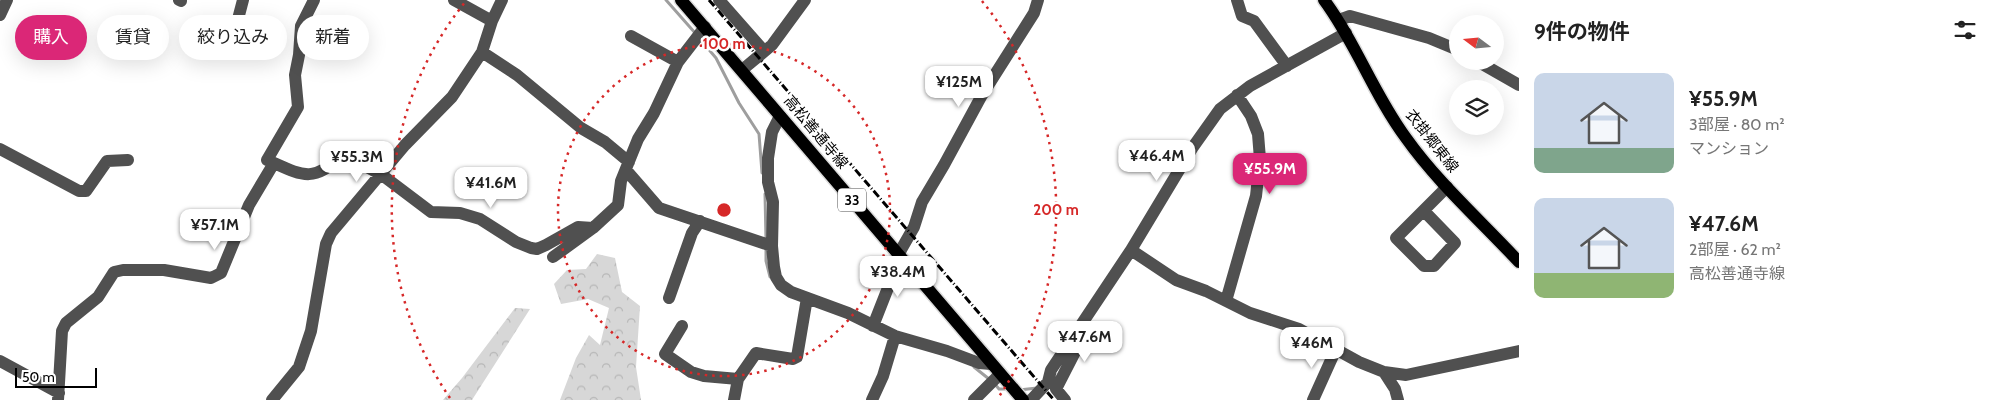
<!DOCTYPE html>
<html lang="ja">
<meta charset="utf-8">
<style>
body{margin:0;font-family:Cabin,"Noto Sans JP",sans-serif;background:#f6f6f6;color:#222;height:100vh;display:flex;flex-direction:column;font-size:19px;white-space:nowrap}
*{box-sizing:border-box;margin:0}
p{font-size:16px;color:#767676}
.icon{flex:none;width:28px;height:28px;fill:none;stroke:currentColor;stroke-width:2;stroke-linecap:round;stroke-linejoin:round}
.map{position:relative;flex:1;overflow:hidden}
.side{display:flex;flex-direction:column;background:#fff;width:475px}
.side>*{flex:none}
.banner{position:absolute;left:15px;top:15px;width:475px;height:45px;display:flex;gap:10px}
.needle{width:32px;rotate:286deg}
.controls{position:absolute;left:1449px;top:15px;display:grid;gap:10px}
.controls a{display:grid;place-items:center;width:55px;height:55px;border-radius:50%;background:#fff;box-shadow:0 5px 20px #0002;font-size:25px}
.scale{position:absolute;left:15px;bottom:12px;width:82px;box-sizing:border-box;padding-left:5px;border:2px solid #000;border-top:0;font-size:14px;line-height:18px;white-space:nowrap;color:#000;-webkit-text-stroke:4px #fff;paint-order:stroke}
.price{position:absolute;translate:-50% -42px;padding:0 11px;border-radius:10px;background:#fff;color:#222;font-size:16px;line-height:32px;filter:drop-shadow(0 1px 2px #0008)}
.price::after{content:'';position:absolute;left:50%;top:30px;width:15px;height:11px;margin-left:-8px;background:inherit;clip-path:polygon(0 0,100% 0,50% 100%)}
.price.current{background:#db2777;color:#fff}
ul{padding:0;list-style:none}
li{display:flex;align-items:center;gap:15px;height:125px;padding:0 15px}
li span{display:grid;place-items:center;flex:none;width:140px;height:100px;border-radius:10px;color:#555}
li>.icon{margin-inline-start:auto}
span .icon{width:60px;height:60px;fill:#fffc;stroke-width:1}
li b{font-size:21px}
h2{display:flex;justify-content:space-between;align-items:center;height:60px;padding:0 15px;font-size:21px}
.tag{padding:0 18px;border-radius:22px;background:#fff;box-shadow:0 5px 20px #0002;font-size:18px;line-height:45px}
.tag.current{background:#db2777;color:#fff}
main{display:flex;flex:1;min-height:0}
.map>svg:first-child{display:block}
.forest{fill:url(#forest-crowns)}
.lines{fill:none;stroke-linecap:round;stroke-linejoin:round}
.stream{stroke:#9e9e9e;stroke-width:3}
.major-casing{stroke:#dbdbdb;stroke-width:15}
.minor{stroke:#505050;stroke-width:12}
.major{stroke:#000;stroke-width:12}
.rail{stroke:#000;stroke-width:3;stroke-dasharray:8 2.5 1 2.5;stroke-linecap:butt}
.ring{fill:none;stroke:#d62828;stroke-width:2.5;stroke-dasharray:2.5 5}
.labels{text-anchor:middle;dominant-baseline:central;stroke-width:5;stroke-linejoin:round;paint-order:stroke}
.shield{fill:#fff;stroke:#4c4c4c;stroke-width:1}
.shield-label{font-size:14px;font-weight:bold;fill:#000}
.street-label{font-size:15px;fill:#000;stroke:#fff}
.centre{fill:#d62828;stroke:#fff;stroke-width:2.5}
.ring-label{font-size:15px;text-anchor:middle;font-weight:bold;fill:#d62828;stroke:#fff;stroke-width:5;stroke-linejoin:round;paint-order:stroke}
</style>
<main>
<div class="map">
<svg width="1519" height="400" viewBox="0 0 1519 400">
<defs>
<pattern id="forest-crowns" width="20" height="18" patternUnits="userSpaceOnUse" patternTransform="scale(1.25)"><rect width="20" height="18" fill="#d7d7d7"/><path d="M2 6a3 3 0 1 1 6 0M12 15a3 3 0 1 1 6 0" fill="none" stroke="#b7b7b7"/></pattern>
</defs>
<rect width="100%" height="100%" fill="#fff"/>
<path class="forest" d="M597,254l18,4 7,34 18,14 -4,61 5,33h-81l16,-42 13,-23 11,10 9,-37 -21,-9 -27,5 -7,-20 13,-14 19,-1z
M515,308l15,1 -58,91h-29l19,-22z"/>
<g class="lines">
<path class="stream" d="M666,0l30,34
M700,39l16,19 23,45 20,31 3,39
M765,194l1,46
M766,246v15l4,16
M974,367l15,12
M994,383l5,6h11
M1019,390l18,-2"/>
<defs>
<path id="major" d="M681,0l342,400
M1324,0c32,43 50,95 82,138 32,45 75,83 113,124"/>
</defs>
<use href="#major" class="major-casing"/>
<path class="minor" d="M179,0l2,1
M454,0l38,21
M719,0l45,51
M1237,0l5,16 12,5 33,45
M0,15l7,-15
M1339,20l11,-4 79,22 29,12
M631,36l47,26
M232,42l11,-42
M482,52l35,23 64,53 24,14 24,20
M1477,61l42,24
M742,70l30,-25 33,-45
M780,116l-8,16 -4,26v24l5,20 -1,44 2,21 2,10 5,8 10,7 57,21 47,23 52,15 32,12 12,1
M0,149l79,42h7l21,-30 21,-1
M274,163c31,14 40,18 68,-7l6,1 34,18 49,37 29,1 20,6 36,23 15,6 6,1 9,-4 32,-18 15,1
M626,170l33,38 113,38
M1424,211l31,32 -21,23h-10l-28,-28 51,-51
M1131,250l45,30 30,11 44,22 49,16 60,33 25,10 22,3 113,-24
M898,255l16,-28 8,-25 22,-37 38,-70 52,-82 4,-13
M553,257l40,-29 25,-23 3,-24 17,-42 16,-26 24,-51 27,-35
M669,298l23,-65 8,-12
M1226,301l30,-105 4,-37 -2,-25 -7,-18 -14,-21
M682,326l-17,28 26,18 13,4 34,3
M873,326l22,-56 8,-10
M0,361l59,32
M1384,372l11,17 3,11
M58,400l4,-69 4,-8 32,-26 16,-25 9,-2h41l47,8 10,-5 28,-68 25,-42 -7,-3 31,-53 -3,-32 4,-20 2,-29 13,-26
M272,400l27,-33 12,-36 15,-87 5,-11 74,-88 47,-48 30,-45 10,-31 10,-21
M734,400l4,-21 18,-26 37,6 4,-2 10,-59
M872,400l11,-24 12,-40
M974,400l26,-26
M1031,400l17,-18 3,-12 80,-120 62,-103 27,-38 30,-23 96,-53
M1065,400l-9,-11 20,-39 1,-20
M1313,400l23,-51"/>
<use href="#major" class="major"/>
<path class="rail" d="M709,0l345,400"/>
</g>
<g class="ring">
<circle cx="724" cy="210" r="166"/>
<path d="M450 398A332 332 0 0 1 466 1M982 1A332 332 0 0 1 998 398"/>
</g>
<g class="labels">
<rect class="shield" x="838" y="188.5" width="28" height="23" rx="4"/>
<g class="shield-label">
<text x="852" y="200">33</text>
</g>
<g class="street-label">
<text transform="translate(816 132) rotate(50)">高松善通寺線</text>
<text transform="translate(1432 141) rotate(52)">衣掛郷東線</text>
</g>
</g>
<circle cx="724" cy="210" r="8" class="centre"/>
<g class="ring-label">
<text x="724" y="49">100 m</text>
<text x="1056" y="215">200 m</text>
</g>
</svg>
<div class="controls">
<a><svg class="needle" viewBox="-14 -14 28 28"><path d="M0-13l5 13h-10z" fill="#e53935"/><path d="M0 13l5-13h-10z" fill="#767676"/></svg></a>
<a><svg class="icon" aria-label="layers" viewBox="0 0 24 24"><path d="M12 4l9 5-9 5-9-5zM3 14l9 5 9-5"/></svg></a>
</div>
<div class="scale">50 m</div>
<b class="price" style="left:959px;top:108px">¥125M</b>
<b class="price" style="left:1157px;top:182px">¥46.4M</b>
<b class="price" style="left:357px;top:183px">¥55.3M</b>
<b class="price current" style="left:1270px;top:195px">¥55.9M</b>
<b class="price" style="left:491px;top:209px">¥41.6M</b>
<b class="price" style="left:215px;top:251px">¥57.1M</b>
<b class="price" style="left:898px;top:298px">¥38.4M</b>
<b class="price" style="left:1085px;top:363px">¥47.6M</b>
<b class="price" style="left:1312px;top:369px">¥46M</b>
<div class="banner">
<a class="tag current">購入</a>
<a class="tag">賃貸</a>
<a class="tag">絞り込み</a>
<a class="tag">新着</a>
</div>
</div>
<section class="side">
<h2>9件の物件<svg class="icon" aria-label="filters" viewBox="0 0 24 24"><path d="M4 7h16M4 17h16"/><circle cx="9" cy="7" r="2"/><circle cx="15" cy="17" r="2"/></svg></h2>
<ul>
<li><span style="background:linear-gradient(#c9d6e8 75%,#7fa58c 0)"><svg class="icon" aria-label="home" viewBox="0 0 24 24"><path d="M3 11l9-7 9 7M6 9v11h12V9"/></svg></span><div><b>¥55.9M</b><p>3部屋 · 80 m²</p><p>マンション</p></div></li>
<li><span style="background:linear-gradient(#c9d6e8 75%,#8fb573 0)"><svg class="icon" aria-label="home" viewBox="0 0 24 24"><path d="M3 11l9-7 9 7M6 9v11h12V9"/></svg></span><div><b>¥47.6M</b><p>2部屋 · 62 m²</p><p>高松善通寺線</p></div></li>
</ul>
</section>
</main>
